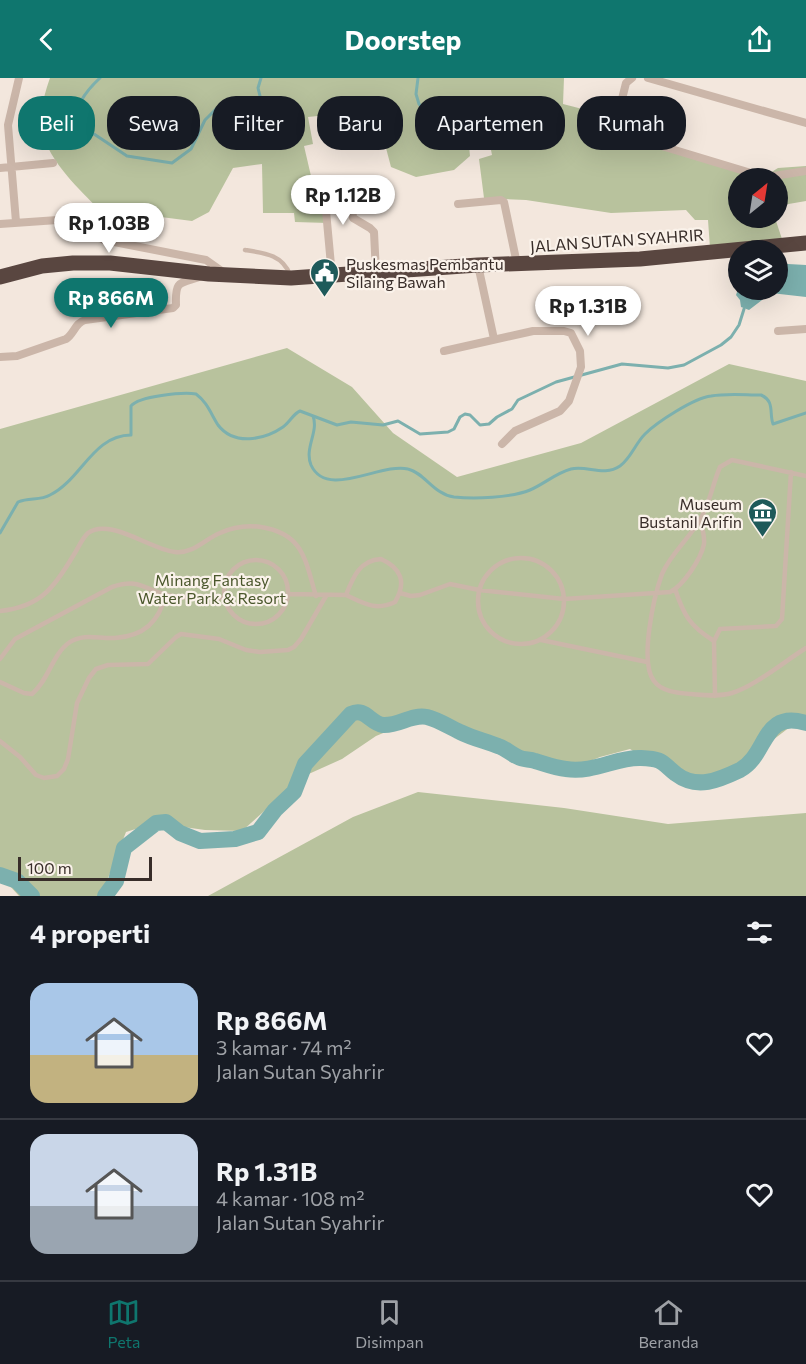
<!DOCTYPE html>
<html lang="id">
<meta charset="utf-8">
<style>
body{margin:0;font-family:Commissioner,sans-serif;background:#20242c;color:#f1f3f6;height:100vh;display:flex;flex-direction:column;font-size:22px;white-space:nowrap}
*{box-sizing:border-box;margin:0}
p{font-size:20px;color:#9ea1a6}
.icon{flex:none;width:33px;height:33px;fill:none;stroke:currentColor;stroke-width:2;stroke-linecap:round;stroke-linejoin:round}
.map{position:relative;height:818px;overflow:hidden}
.sheet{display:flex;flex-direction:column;background:#171b24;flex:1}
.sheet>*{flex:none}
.hud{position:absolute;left:18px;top:18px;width:771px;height:54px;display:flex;gap:12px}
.needle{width:39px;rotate:30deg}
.fabs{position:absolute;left:728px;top:90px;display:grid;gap:12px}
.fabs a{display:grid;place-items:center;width:60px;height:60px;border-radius:50%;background:#171b24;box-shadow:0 6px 24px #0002;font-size:30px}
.scale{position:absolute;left:18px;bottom:15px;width:134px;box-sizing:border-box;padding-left:6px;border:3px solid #382d29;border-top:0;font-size:16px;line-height:21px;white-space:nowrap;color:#382d29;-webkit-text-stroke:4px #faf2ea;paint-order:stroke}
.price{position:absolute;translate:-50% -51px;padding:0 14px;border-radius:21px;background:#fff;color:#222;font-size:20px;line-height:39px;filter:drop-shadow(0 2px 3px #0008)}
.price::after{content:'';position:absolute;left:50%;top:36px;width:18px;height:14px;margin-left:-9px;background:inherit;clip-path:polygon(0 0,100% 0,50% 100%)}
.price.active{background:#0f766e;color:#fff}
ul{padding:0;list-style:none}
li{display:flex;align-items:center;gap:18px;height:150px;padding:0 30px}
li+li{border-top:2px solid #363941}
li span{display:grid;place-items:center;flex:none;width:168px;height:120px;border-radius:18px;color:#555}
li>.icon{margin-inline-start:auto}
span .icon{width:72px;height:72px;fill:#fffc;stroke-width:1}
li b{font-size:26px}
h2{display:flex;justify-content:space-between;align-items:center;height:72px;padding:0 30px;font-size:26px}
.tag{padding:0 21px;border-radius:24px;background:#171b24;box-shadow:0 6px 24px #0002;font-size:21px;line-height:54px}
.tag.active{background:#0f766e;color:#fff}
header{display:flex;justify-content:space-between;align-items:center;height:78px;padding:0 30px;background:#0f766e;color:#fff;font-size:27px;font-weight:700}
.menu{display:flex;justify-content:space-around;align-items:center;height:84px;border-top:2px solid #363941;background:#171b24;font-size:16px;color:#9ea1a6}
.menu a{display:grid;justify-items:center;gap:3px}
.menu .active{color:#0f766e}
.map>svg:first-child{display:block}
.green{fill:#b8c29d}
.water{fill:#7cb0ae}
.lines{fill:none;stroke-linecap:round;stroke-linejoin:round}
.stream{stroke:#7cb0ae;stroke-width:3}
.river{stroke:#7cb0ae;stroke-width:16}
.lane{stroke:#cbb6a9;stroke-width:4.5}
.street{stroke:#cbb6a9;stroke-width:8}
.highway{stroke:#594640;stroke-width:15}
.labels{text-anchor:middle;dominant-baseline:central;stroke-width:4.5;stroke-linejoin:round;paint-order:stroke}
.street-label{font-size:16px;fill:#382d29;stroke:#faf2ea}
.poi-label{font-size:16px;fill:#382d29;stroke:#faf2ea;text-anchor:start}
.park-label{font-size:16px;fill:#4a572c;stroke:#faf2ea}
</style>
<header><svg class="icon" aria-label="back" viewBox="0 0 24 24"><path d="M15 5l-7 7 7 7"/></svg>Doorstep<svg class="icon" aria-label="share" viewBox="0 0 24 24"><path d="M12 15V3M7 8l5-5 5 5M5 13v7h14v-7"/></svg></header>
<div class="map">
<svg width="806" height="818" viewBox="0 0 806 818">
<rect width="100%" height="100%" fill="#f3e7dd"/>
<path class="green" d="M50,0h514l-1,26 31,8 -2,15 18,5 20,-4 6,7 119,36 15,2 8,-5 28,-2v35l-29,5v-28h-39v40h37l8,24 -73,6 -2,-28h-13l-9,-10 -75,3 -85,-13 -42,-2 -5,-39 13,-4 -4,-20 -20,1 2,20 -16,14 -38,7 -25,-10 -15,-57 -68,7 5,27 -9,2 7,30 14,2 3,45 -33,-1 -1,-9h-31l-1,-49 -29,4 -24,44 -17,9 -93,-12c-19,-18 -50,-49 -56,-75 -5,-18 1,-39 7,-56z
M287,270l65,39 41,46 64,44 124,-34 148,-79 77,17v347l-12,-4c-19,14 -76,61 -98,59 -20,-2 -49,-24 -66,-34l-30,8 -29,12 -32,-5 -48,-20 -38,-23 -31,-4 -46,19 -34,23 -40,18 -60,54 -37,-1 -50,-7 -29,9 -25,64h-82l-19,-21v-446z
M418,714l146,16 104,16 138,-11v83h-598l145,-79z"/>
<path class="water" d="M788,186l18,1v32l-35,-4 -22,17 -8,-3 -1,-7 -4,-5 2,-6 39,1v-25z"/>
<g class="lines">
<path class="stream" d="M100,0c-13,12 -27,29 -24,48l18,8 33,22 45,7 19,-14 14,-29 11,-11 20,-7 19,6 5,-2 1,-6 -3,-12 3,-10
M418,0l-2,16 3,10 6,7 10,1 16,-12 23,1 15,7 15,-6 12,-2
M313,338c6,16 -9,32 -2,49 16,35 70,-3 97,4 17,4 25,25 46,28 20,2 57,1 76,-7 14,-6 26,-17 41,-21 16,-4 33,8 49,-3 11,-8 15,-22 25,-32 12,-12 49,-36 66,-38 16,-3 34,-1 50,-1 14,6 8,18 12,29l33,-11
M0,455l18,-31c11,-5 22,-1 32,-7 31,-15 43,-60 81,-60v-29c8,-10 52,-14 65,-12 11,8 15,20 22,31 16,21 46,15 65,2 7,-5 10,-13 17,-16l37,14 14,-3 32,3 15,-4 22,13 28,-2 6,-3 6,-12 5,-3 5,1 10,10 9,-1 8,-7 15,-8 6,-9 38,-18 66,-18 46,4 16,-3 37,-20 10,-8 8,-12 5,-16"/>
<path class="river" d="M0,797l17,6 15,15
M105,818l11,-15 8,-33 32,-25 10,-1 14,11 20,8 35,-2 23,-7 17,-22 19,-18 11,-28 46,-50c14,-7 19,9 32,11 16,1 28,-11 44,-8 12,3 22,10 33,15 12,6 25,9 38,14 7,2 13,8 20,11 5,3 11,2 17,4 10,3 20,7 31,8 29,4 50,-12 75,-11 23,1 20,4 35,16 21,16 43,6 64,-4 28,-15 22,-61 66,-47"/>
<path class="lane" d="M245,172c20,3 38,5 45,25
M806,398l-74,-16 -12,7c-7,16 -10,35 -19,51 -11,20 -30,35 -39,56 -8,22 -23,88 -8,107 8,11 24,12 37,13 13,1 28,3 41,-1 23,-7 53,-32 74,-45
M478 523a43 43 0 1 1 86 0a43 43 0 1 1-86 0Z
M381,481c20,9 26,23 14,43 -19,9 -30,2 -49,-7 7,-18 14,-35 35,-36z
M224 514a32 32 0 1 1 64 0a32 32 0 1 1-64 0Z
M675,511c9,27 15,37 39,52
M400,515l11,3 9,-1 30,-11 29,6 85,9 106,-7c13,-6 31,-33 34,-48 1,-8 -2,-16 -4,-25
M288,516l58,1
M0,533c40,-4 54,-23 73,-55 5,-7 9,-18 15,-23 21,-16 64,17 87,19 18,2 30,-13 45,-19 13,-6 27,-8 41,-6 43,7 44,33 55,69
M541,562l106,22
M0,581l15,-20 97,-52c29,-9 30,2 55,8 18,4 39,2 57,3
M0,604l24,11 8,1c17,-14 20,-40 38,-52 14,-9 29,-3 45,-4 29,-2 44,-16 51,-44
M715,618l-1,-55 6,-12 56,-3 6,-7 9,-147
M0,663l20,16 16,18 8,3 13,-2 7,-7 4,-10 9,-56 12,-25 7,-9 12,-4 40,-1 28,-27 5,-3 38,5 27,11 14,2 28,-2 6,-3 7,-8 25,-43"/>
<path class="street" d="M632,0l-6,5 -7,28 13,20 13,10 116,35h13l32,-5
M648,0l158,45
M0,90l53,-5
M458,126l43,-4 3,2 13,62
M16,144l-8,-97 11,-47
M0,146l72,-5c13,4 20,16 32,21l102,20 17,12
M478,187l16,74
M332,198l-8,-87 21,-2 6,5 2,26 17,10 4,4 2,41
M778,253l28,-2
M444,273l89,-20h31l7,2 9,18 1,16 -12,34 -9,10 -45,20 -13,13
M0,279l17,-1 49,-17c8,-5 9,-16 19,-19l88,-12 3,-3c-1,-26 4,-21 26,-29"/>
<path class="highway" d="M0,199l42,-11 31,-3h37l99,11 82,4 187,-13 162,-6 166,-16"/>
</g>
<defs>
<symbol id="civic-pin" viewBox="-11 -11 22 30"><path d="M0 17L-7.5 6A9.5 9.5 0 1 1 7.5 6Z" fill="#1e5a5a" stroke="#faf2ea"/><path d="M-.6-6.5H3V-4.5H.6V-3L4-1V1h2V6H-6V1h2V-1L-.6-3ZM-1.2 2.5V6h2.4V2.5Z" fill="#fff"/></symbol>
<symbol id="museum-pin" viewBox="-11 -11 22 30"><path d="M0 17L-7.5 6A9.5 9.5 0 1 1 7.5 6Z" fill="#1e5a5a" stroke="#faf2ea"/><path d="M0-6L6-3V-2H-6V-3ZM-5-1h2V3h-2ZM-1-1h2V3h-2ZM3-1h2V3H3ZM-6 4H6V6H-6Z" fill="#fff"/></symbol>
</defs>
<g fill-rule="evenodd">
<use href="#civic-pin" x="308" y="178" width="33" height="45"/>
<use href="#museum-pin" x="746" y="418" width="33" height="45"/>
</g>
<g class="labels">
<g class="street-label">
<text transform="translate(617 162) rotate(-4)">JALAN SUTAN SYAHRIR</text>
</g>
<g class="poi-label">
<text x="346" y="185">Puskesmas Pembantu<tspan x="346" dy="18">Silaing Bawah</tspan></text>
<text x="742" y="425" text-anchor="end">Museum<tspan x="742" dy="18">Bustanil Arifin</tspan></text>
</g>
<g class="park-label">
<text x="212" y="501">Minang Fantasy<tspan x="212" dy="18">Water Park &amp; Resort</tspan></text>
</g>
</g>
</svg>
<div class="fabs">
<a><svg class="needle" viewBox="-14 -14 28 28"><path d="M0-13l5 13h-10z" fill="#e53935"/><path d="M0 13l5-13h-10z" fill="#9ea1a6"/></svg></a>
<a><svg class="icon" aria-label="layers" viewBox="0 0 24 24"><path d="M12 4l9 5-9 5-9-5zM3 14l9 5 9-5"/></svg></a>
</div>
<div class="scale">100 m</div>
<b class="price" style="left:343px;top:148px">Rp 1.12B</b>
<b class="price" style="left:109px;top:176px">Rp 1.03B</b>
<b class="price active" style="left:111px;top:251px">Rp 866M</b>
<b class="price" style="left:588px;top:259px">Rp 1.31B</b>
<div class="hud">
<a class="tag active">Beli</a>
<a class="tag">Sewa</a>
<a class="tag">Filter</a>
<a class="tag">Baru</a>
<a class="tag">Apartemen</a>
<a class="tag">Rumah</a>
</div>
</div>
<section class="sheet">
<h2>4 properti<svg class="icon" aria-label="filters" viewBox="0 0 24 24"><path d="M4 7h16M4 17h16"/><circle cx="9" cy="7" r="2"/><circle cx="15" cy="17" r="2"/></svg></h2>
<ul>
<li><span style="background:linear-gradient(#a9c7e8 60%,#c2b280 0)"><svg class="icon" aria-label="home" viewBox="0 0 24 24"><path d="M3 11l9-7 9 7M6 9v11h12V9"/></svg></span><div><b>Rp 866M</b><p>3 kamar · 74 m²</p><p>Jalan Sutan Syahrir</p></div><svg class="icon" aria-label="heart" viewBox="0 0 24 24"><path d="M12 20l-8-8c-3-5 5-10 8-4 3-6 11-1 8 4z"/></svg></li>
<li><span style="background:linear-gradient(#c9d6e8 60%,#9aa5b1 0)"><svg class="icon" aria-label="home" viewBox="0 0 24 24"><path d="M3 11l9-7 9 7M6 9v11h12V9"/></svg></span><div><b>Rp 1.31B</b><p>4 kamar · 108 m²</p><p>Jalan Sutan Syahrir</p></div><svg class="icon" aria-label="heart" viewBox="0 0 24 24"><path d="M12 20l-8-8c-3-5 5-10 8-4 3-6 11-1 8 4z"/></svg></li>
</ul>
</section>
<nav class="menu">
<a class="active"><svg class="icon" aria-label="map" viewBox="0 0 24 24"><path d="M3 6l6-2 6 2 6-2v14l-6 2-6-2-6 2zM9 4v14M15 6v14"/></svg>Peta</a>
<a><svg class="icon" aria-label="saved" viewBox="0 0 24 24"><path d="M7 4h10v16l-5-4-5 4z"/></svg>Disimpan</a>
<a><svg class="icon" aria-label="home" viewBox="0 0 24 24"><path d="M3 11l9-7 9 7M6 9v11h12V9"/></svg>Beranda</a>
</nav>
